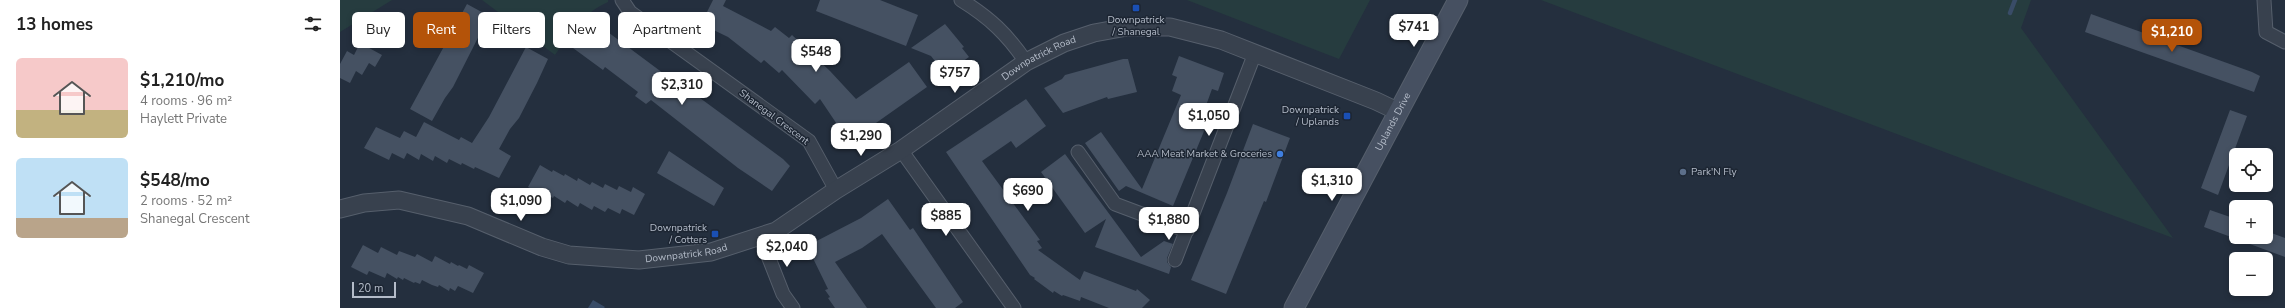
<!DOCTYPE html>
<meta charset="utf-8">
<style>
body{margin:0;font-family:"Nunito Sans",sans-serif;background:#f2f2f2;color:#222;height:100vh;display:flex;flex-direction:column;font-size:15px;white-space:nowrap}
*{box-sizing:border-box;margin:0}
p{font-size:13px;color:#767676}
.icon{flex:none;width:22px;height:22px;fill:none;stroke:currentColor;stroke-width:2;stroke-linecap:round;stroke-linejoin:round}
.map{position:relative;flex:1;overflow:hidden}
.drawer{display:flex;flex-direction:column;background:#fff;width:340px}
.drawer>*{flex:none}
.top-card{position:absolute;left:12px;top:12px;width:380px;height:36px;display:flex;gap:8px}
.controls{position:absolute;left:1889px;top:148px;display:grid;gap:8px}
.controls a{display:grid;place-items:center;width:44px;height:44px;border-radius:6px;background:#fff;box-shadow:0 2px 6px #0003;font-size:20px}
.scale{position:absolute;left:12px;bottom:10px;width:44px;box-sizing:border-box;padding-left:4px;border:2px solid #b4bcc9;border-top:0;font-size:11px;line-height:14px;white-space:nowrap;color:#b4bcc9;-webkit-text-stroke:3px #1d2633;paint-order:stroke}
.price{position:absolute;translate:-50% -34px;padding:0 9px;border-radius:8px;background:#fff;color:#222;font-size:13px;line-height:26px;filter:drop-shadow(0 1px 2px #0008)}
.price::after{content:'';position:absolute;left:50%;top:24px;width:12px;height:9px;margin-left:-6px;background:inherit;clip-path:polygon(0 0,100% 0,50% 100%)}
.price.current{background:#b45309;color:#fff}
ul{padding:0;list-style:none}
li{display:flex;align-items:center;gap:12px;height:100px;padding:0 16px}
li span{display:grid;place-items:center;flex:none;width:112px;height:80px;border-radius:6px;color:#555}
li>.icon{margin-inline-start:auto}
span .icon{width:48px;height:48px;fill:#fffc;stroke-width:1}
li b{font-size:17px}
h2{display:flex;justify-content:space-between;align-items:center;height:48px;padding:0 16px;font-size:17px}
.pill{padding:0 14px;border-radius:6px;background:#fff;box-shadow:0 2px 6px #0003;font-size:14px;line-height:36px}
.pill.current{background:#b45309;color:#fff}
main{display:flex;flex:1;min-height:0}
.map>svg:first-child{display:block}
.green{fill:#263c3f}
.water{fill:#394c67}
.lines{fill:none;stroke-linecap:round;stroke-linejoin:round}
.stream{stroke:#394c67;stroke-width:4.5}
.building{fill:#455162}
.minor-casing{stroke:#565f6c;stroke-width:15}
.tertiary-casing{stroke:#565f6c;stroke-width:19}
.secondary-casing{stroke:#565f6c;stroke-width:21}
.minor{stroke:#38414e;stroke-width:13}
.tertiary{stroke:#38414e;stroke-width:17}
.secondary{stroke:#465061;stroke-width:19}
.transit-dot{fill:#1a4fb4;stroke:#1d2633;stroke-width:1.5}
.shop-dot{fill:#3f7fe0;stroke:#1d2633;stroke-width:1.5}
.service-dot{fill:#5c6f8a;stroke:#1d2633;stroke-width:1.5}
.labels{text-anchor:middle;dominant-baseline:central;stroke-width:3;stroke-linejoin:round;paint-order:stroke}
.poi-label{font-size:10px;fill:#b4bcc9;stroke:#1d2633;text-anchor:end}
.street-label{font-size:10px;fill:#b4bcc9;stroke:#1d2633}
</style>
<main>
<section class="drawer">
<h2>13 homes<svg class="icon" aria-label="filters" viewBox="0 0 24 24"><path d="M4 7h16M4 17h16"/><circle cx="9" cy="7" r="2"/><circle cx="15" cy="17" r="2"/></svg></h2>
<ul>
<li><span style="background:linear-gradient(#f6c9c9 65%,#c2b280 0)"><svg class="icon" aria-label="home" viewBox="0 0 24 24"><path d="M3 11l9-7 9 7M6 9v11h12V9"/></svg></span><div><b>$1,210/mo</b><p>4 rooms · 96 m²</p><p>Haylett Private</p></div></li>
<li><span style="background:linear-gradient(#bfe0f5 75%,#b9a48a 0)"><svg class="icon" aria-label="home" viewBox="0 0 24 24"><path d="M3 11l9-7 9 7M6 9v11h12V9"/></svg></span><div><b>$548/mo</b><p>2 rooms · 52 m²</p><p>Shanegal Crescent</p></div></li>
</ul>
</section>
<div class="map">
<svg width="1945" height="308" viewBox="0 0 1945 308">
<rect width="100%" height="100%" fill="#242f3e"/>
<path class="green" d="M0,0h52l-52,32z
M142,0h126v2c-25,11 -37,30 -53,53z
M847,0h183l-31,59z
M1201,0h490l-10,28 152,210z"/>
<path class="water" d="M253,300l12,7 -1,1h-16z"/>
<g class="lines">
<path class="stream" d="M1670,13l5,-13"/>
</g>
<path class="building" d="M373,0h13l-3,6 48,25 4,-4 14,11 3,-3 38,36 26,28 53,-37 18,25 -78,55 -29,-43 -5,5 -33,-34 -3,3 -15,-13 -3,3 -33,-26 -27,-13z
M480,0h60l38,15 -12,31 -90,-35z
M127,4l22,12 -36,71 -8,11 -13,23 -22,-12z
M1751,14l161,58 8,4 -6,16 -169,-60z
M249,18l82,61 14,8 98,72 7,7 -18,25 -34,-23 -87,-68 -5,4 -11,-8 3,-4 -33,-25 -2,3 -30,-22 9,-14 -3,-2z
M605,24l19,23 -2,1 7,9 -24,17 -14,-18 -20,-8z
M20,43l22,12 -7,12 -6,-4 -7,12 -6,-4 -6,12 -10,-5v-14l7,-13 7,4z
M186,47l22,12 -11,24 -18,35 -9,11 -11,20 12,7 -12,22 -24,-11 -1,2 -12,-6 -1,2 -12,-6 -2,4 -12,-7 -2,5 -12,-7 -2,6 -12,-7 -3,6 -12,-6 -3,7 -25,-12 12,-21 24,11 4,-7 12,6 8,-15 35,18 2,-3 11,6 17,-26z
M839,56l45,17 -6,18 -6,-2 -12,33 7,2 -34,82 -47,-20 -7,5 -34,-48 16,-11 41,57 39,-94 -9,-4 5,-14 -5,-2z
M783,59h5l9,33 -29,7 -1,-2 -44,16 -19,-25 18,-9 3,-4z
M686,99l20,27 -30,22 -5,-7 -29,20 58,79 -3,1 5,7 -4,2 42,30 4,-9 52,20 1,-2 13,11 -8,8h-33l-28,-11 -1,4 -17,-6 -1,1 -8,-5 -1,2 -19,-14 1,-1 -5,-3 -84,-123z
M1890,110l17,6 -29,79 -17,-7z
M913,124l37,14 -24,64 -2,-1 -38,93 -35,-14 36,-87z
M329,151l55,37 -10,18 -57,-33z
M725,154l76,103 23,-16 9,3 -6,14v4l4,5 -2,7 -74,-27 11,-28 -21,14 -44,-61z
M200,165l12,7 1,-2 11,6 1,-2 12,7 1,-3 12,7 2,-3 11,6 2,-4 12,6 2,-4 12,6 2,-5 12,7 -11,21 -12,-6 -2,5 -12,-6 -3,4 -11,-6 -2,4 -12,-7 -2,4 -11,-7 -2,3 -11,-7 -1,2 -12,-6 -1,2 -12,-7z
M548,199l22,31 3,-2 50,74 -8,6h-19l-54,-74 -20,14 -27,14 32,46h-32l-7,-10 2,-1 -5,-7 3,-1 -21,-43 54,-28z
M1870,210l26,9v18h30v-6l19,7v19l-81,-30z
M23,245l15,8 3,-6 16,8 2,-4 16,6 2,-3 15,8 3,-6 15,8 1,-2 7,4 1,-1 8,4 2,-4 15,8 -11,20 -15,-7 -3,5 -5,-3 -1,3 -10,-6 -1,2 -6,-2 -10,-5 -2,4 -5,-2 -1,1 -10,-5 -1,2 -5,-3 -1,2 -10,-6 -2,5 -16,-7 -2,4 -16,-8z"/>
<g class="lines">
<defs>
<path id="minor" d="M282,0l8,12 179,129 27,49
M621,0c29,18 46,34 65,62
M1924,0l2,32 19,10
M561,150l113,158
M738,152l37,52 72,27
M421,238l22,56 10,14
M835,260l80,-207"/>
<g id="tertiary">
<path id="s1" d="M0,209l24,-6 35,-3 69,16 74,31 27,8 70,5 72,-8 65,-21 60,-41 65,-40 125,-88 38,-19 30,-10 33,-6h43l51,13 155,61 21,10"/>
</g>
<g id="secondary">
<path id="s2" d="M954,308l164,-308"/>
</g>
</defs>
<use href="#minor" class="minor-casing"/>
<use href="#tertiary" class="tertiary-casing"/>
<use href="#secondary" class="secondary-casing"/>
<use href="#minor" class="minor"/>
<use href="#tertiary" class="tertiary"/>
<use href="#secondary" class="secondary"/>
</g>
<g class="transit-dot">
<rect x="792" y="4" width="8" height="8" rx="2"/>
<rect x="1003" y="112" width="8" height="8" rx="2"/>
<rect x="371" y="230" width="8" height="8" rx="2"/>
</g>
<circle class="shop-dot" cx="940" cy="154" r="4"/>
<circle class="service-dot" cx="1343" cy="172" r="4"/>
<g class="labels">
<g class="poi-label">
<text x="796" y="20" text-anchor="middle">Downpatrick<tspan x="796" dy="12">/ Shanegal</tspan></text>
<text x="999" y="110">Downpatrick<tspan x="999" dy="12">/ Uplands</tspan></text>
<text x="932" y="154">AAA Meat Market &amp; Groceries</text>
<text x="1351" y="172" text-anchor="start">Park'N Fly</text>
<text x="367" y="228">Downpatrick<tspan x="367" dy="12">/ Cotters</tspan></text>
</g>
<g class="street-label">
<text stroke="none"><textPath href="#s1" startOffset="765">Downpatrick Road</textPath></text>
<text transform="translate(434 117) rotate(37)">Shanegal Crescent</text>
<text stroke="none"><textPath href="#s2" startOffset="211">Uplands Drive</textPath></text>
<text stroke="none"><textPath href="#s1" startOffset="357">Downpatrick Road</textPath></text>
</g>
</g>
</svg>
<div class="controls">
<a><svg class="icon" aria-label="locate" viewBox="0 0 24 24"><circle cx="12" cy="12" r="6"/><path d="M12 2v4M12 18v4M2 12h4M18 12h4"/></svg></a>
<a>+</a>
<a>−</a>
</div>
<div class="scale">20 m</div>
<b class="price" style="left:1074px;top:48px">$741</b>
<b class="price current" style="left:1832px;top:53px">$1,210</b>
<b class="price" style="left:476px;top:73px">$548</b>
<b class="price" style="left:615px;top:94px">$757</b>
<b class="price" style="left:342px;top:106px">$2,310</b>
<b class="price" style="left:869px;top:137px">$1,050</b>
<b class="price" style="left:521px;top:157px">$1,290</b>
<b class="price" style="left:992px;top:202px">$1,310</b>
<b class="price" style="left:688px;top:212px">$690</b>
<b class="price" style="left:181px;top:222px">$1,090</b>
<b class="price" style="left:606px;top:237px">$885</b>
<b class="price" style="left:829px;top:241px">$1,880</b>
<b class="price" style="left:447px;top:268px">$2,040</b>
<div class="top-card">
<a class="pill">Buy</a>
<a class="pill current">Rent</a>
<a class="pill">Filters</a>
<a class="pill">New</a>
<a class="pill">Apartment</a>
</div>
</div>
</main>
